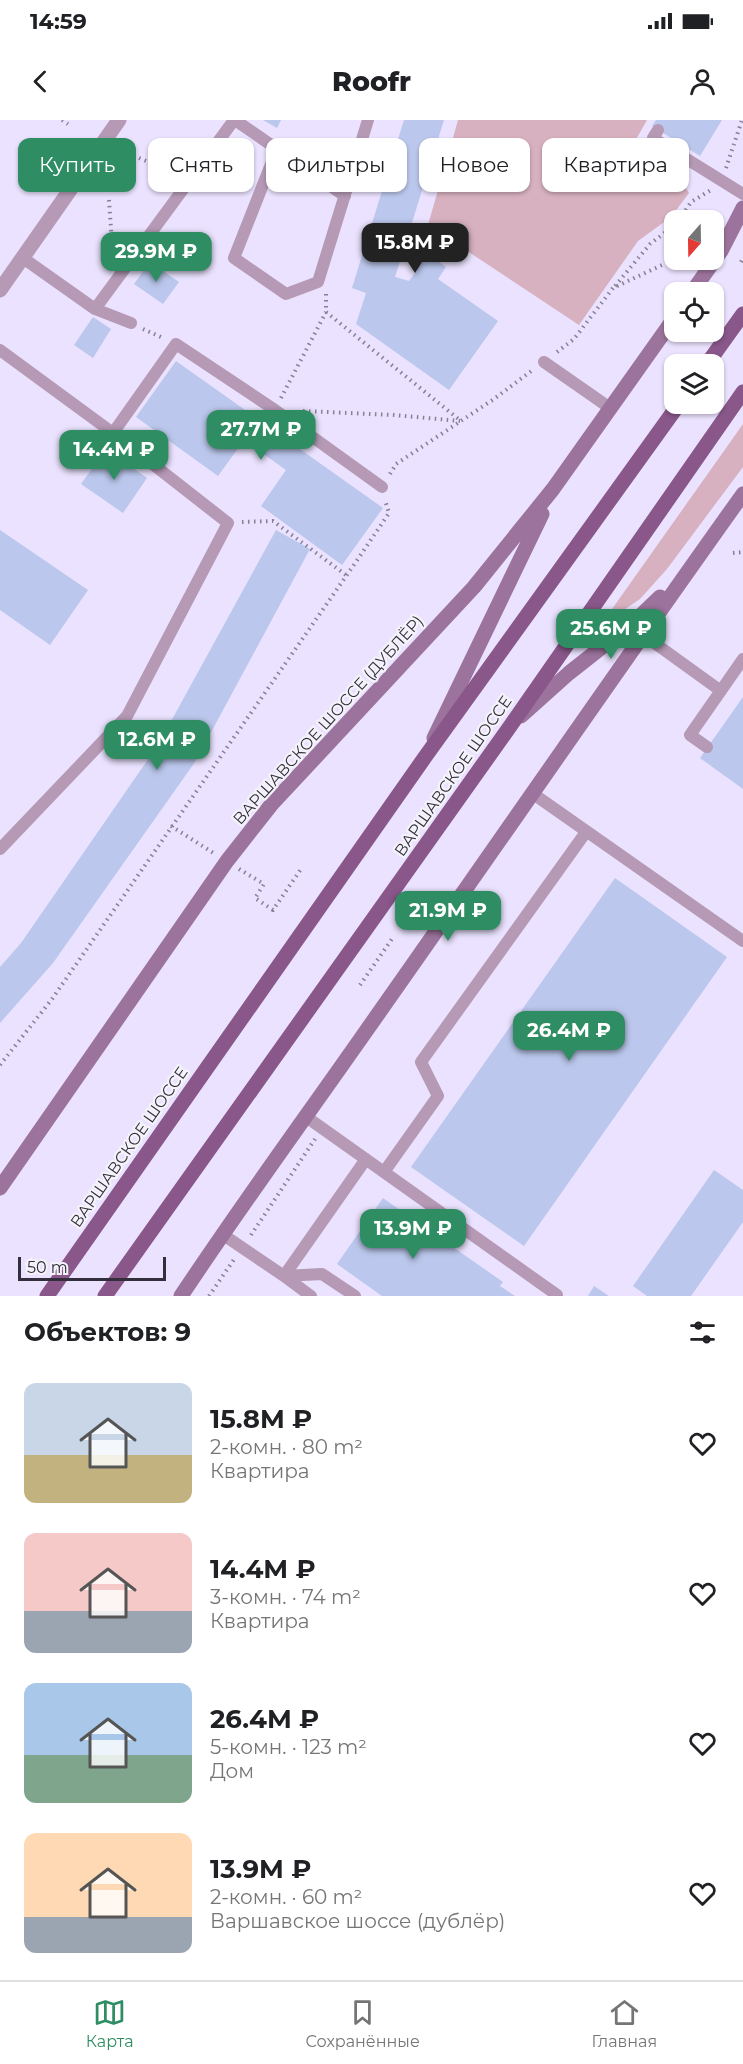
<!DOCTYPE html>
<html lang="ru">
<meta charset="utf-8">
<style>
body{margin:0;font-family:Montserrat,sans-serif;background:#f6f6f6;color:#202124;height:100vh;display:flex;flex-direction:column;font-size:22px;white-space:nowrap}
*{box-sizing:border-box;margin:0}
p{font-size:20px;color:#757577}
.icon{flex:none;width:33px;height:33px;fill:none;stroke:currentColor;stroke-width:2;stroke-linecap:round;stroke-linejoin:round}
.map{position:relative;height:1176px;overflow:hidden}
.details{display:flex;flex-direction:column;background:#fff;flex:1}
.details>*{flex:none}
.hud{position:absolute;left:18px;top:18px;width:708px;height:54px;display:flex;gap:12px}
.needle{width:39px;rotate:200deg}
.controls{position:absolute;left:664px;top:90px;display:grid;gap:12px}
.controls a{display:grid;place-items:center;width:60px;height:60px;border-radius:12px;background:#fff;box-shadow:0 2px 4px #0004;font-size:30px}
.scale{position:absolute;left:18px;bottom:15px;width:148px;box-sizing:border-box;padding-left:6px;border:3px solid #322e3b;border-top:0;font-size:16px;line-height:21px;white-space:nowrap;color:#322e3b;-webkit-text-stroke:4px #f5f3fa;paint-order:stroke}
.price{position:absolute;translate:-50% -51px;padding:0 14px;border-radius:12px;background:#2f8d64;color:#fff;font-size:20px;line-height:39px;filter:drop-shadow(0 2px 3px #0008)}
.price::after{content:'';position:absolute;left:50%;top:36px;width:18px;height:14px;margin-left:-9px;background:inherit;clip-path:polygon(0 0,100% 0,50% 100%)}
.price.on{background:#222;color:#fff}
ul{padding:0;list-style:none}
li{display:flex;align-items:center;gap:18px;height:150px;padding:0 24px}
li span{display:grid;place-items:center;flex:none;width:168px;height:120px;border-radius:12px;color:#555}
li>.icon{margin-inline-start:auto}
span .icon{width:72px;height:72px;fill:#fffc;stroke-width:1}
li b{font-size:26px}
h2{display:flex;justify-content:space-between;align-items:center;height:72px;padding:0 24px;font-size:26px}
.tag{padding:0 21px;border-radius:12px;background:#fff;box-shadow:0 2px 4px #0004;font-size:21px;line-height:54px}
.tag.on{background:#2f8d64;color:#fff}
.status{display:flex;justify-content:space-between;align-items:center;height:42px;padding:0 30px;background:#fff;direction:ltr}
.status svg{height:16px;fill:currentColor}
header{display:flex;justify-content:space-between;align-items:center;height:78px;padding:0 24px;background:#fff;font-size:27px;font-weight:800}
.tabs{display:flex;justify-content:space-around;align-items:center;height:84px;border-top:2px solid #e0e0e0;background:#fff;font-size:16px;color:#757577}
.tabs a{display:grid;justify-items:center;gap:3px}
.tabs .on{color:#2f8d64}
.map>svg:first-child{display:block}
.green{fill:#d8b1c0}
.building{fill:#bbc7ec}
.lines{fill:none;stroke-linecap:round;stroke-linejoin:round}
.path{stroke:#868094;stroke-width:4;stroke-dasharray:1.5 4.5;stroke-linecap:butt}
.lane{stroke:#b599b5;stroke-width:12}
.street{stroke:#b599b5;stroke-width:15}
.secondary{stroke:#9c739c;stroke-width:15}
.primary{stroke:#89578a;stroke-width:15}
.labels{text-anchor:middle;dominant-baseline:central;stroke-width:4.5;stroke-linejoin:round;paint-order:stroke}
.street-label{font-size:16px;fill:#322e3b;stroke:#f5f3fa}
</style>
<div class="status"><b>14:59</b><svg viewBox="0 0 49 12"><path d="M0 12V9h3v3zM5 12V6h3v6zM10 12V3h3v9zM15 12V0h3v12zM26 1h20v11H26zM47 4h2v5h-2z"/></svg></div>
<header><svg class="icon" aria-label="back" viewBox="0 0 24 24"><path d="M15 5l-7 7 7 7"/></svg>Roofr<svg class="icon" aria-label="person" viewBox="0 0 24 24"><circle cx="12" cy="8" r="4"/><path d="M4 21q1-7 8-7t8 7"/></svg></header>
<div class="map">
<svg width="743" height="1176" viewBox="0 0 743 1176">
<rect width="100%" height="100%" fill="#eae2fe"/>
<path class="green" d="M458,0h189l-17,30 53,33 6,10 -18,24 -33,24 -59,84 -151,-100z
M743,304v43l-76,102 -27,30 -40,27z"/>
<path class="building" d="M263,0h18l-4,8z
M404,0h40l-49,157 14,4 19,-27 18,13 -8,12 60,42 -49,69 -93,-66 10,-31 -14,-5z
M656,0h66l-22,36 -48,-30z
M237,41l13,9 -12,17 -13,-9z
M150,142l29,20 -16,22 -29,-20z
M93,197l18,12 -18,29 -19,-13z
M176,241l207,147 -41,57 -81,-59 25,-36 -42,-30 -26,36 -82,-59z
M106,329l41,29 -24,35 -42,-29z
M0,410l88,60 -38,55 -50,-35z
M276,410l34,19 -115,213 -142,201 -53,60v-56l21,-24 137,-198z
M743,577v92l-43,-31z
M615,758l112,79 -203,289 -113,-79z
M714,1050l29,20v32l-52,74h-44l-14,-10z
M383,1078l120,84 -3,4 15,10h-133l-45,-32z
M594,1166l15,10h-21z"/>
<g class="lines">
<path class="path" d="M62,0l6,4
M139,38l38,16
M726,48l16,-48
M109,80l4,58
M679,100l12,-18 20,-12
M741,142l2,-4
M615,166l35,-42 25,-19
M326,174v18l135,109
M143,209l20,9
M557,232l17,-13 39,-51 62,-29
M281,278l45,-86
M303,291l91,4 66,6
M390,354l6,-10 98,-65 40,-30
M242,402l31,-1 73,54
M733,433l10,-1
M171,706l44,28
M239,749l25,15 -9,14 18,12 28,-41
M360,865l34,-49
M0,945l52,-66 306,-440 31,-46 -4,-13
M251,1115l64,-96
M209,1176l26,-38"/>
<path class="lane" d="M235,0l110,76
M658,10l-5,8 90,56
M277,29l-43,109 52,36 32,-12 50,-162
M23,138l72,51 36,14
M95,189l139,-189
M0,230l113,83 115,90 -101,193 -127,133
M544,242l66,46
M113,313l63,-89 99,66 107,77
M642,514l79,57
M707,627l-17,-12 53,-76
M532,673l211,148
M305,996l252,179
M384,1052l54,-76 -17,-34 165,-230
M222,1114l62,42 27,20
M284,1156l82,-117
M284,1156l38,-2 33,22"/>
<path class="street" d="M0,170l119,-170"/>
<path class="secondary" d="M692,172l29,-41 22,-43
M521,596l48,-43 66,-52 25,-24
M434,618l108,-224
M0,1068l227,-327 44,-56 203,-218 79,-98 122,-172
M181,1176c59,-89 122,-175 183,-262 127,-180 251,-361 379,-540"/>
<path class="primary" d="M707,244l36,-50
M47,1176l378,-539 254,-353
M105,1176l406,-571 232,-333"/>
</g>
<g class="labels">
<g class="street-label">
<text transform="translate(328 600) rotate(-48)">ВАРШАВСКОЕ ШОССЕ (ДУБЛЁР)</text>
<text transform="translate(453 656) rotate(-55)">ВАРШАВСКОЕ ШОССЕ</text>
<text transform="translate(129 1027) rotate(-55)">ВАРШАВСКОЕ ШОССЕ</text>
</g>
</g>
</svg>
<div class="controls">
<a><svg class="needle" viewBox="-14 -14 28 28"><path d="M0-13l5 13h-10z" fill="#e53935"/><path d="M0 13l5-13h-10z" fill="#757577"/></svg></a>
<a><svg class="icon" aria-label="locate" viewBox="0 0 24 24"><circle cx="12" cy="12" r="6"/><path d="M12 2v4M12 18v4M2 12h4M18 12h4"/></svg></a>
<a><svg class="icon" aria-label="layers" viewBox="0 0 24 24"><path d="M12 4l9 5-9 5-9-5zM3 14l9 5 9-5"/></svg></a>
</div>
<div class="scale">50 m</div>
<b class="price on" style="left:415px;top:154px">15.8M ₽</b>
<b class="price" style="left:156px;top:163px">29.9M ₽</b>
<b class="price" style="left:261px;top:341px">27.7M ₽</b>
<b class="price" style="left:114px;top:361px">14.4M ₽</b>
<b class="price" style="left:611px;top:540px">25.6M ₽</b>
<b class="price" style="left:157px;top:651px">12.6M ₽</b>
<b class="price" style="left:448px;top:822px">21.9M ₽</b>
<b class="price" style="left:569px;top:942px">26.4M ₽</b>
<b class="price" style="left:413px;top:1140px">13.9M ₽</b>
<div class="hud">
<a class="tag on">Купить</a>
<a class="tag">Снять</a>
<a class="tag">Фильтры</a>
<a class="tag">Новое</a>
<a class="tag">Квартира</a>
</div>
</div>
<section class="details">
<h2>Объектов: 9<svg class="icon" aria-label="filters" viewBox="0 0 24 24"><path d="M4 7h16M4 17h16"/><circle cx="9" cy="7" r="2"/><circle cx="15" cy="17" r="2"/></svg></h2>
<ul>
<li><span style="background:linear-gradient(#c9d6e8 60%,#c2b280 0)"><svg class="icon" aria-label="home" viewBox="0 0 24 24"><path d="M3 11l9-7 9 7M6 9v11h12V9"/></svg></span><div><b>15.8M ₽</b><p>2-комн. · 80 m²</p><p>Квартира</p></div><svg class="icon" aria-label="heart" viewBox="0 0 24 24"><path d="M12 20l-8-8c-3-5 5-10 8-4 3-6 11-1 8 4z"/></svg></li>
<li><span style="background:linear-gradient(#f6c9c9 65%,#9aa5b1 0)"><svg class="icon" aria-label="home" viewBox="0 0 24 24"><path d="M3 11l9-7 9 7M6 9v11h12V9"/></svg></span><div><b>14.4M ₽</b><p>3-комн. · 74 m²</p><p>Квартира</p></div><svg class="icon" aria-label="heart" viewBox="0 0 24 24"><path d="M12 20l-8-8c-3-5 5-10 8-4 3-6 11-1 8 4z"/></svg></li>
<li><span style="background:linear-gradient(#a9c7e8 60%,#7fa58c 0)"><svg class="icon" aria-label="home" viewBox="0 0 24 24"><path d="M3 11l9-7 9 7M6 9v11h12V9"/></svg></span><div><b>26.4M ₽</b><p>5-комн. · 123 m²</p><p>Дом</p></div><svg class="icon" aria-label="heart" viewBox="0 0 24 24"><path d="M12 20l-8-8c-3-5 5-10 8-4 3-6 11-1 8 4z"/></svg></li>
<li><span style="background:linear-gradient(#ffd9b3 70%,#9aa5b1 0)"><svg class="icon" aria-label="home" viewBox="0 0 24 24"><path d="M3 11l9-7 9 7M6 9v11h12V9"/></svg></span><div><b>13.9M ₽</b><p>2-комн. · 60 m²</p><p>Варшавское шоссе (дублёр)</p></div><svg class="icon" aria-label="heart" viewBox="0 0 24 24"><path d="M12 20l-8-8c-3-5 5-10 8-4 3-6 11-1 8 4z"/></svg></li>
</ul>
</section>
<nav class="tabs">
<a class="on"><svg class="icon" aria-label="map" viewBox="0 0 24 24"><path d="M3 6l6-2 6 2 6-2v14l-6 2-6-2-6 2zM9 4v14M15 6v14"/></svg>Карта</a>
<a><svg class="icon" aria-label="saved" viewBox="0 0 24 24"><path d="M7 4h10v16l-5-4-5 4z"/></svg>Сохранённые</a>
<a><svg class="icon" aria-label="home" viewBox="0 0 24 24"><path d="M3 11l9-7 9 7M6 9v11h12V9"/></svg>Главная</a>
</nav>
